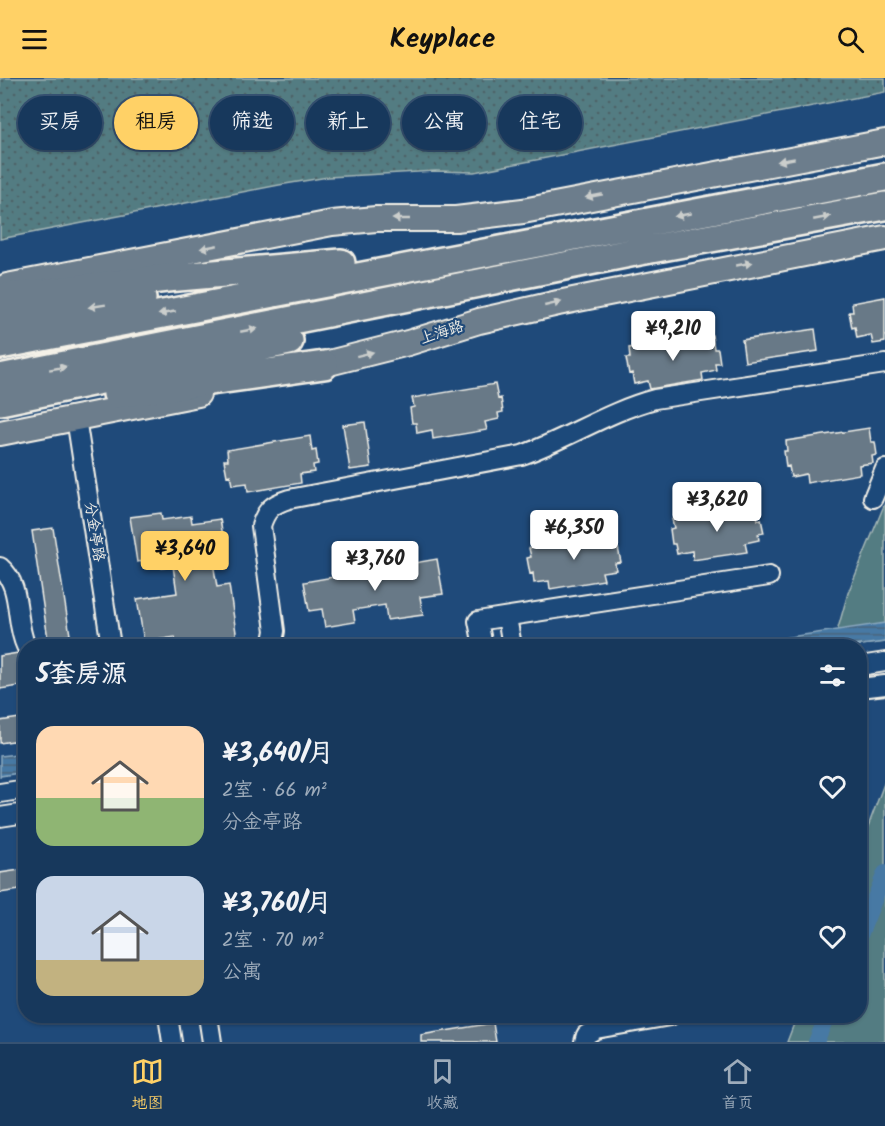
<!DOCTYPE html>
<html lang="zh">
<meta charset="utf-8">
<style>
body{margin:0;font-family:Kalam,"LXGW WenKai TC",sans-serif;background:#203f62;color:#f1f3f6;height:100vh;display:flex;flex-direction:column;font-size:22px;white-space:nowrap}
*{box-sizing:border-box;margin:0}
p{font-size:20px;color:#9eacbb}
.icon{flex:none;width:33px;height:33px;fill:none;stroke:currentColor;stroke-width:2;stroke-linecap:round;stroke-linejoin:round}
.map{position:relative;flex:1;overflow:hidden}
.drawer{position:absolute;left:18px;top:561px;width:849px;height:384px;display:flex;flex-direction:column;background:#17385c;border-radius:24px;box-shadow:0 2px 4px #0004,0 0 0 2px #365272}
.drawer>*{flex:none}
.banner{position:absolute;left:18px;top:18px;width:849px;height:54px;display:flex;gap:12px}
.price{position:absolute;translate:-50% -51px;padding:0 14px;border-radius:6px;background:#fff;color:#222;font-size:20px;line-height:39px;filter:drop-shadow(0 2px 3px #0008)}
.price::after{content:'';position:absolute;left:50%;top:36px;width:18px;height:14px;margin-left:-9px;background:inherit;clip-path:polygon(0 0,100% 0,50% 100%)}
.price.current{background:#ffd166;color:#111}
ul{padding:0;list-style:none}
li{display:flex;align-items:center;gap:18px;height:150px;padding:0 18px}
li span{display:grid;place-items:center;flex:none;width:168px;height:120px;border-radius:18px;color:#555}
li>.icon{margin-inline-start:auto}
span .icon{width:72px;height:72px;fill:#fffc;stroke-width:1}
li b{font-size:26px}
h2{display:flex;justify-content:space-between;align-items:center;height:72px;padding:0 18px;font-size:26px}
.chip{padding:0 21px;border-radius:27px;background:#17385c;box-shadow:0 2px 4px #0004,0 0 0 2px #365272;font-size:21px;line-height:54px}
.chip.current{background:#ffd166;color:#111}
header{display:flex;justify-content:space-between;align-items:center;height:78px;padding:0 18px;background:#ffd166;color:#111;font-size:27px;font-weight:700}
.menu{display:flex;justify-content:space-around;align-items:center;height:84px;border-top:2px solid #365272;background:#17385c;font-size:16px;color:#9eacbb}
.menu a{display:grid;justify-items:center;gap:3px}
.menu .current{color:#ffd166}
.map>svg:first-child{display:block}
.grass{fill:url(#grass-dots);stroke:#a4b6b5;stroke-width:1.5}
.green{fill:#537b82;stroke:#a4b6b5;stroke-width:1.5}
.water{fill:url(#water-rules);stroke:#8ca9bf;stroke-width:1.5}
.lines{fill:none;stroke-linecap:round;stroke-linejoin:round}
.canal{stroke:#4779a4;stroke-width:16}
.building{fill:#677987;stroke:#f4f1e8;stroke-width:1.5}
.minor-casing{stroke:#f4f1e8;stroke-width:22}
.major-casing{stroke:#f4f1e8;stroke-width:28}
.highway-casing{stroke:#f4f1e8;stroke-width:32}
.minor{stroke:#1f4a7a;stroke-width:18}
.major{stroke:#6c7d8c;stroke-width:24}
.highway{stroke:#6c7d8c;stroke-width:27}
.oneway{fill:#cbcecc}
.labels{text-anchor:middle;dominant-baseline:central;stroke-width:4.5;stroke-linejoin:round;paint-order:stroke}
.street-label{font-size:15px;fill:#f4f1e8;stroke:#1f4a7a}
</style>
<header><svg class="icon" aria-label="menu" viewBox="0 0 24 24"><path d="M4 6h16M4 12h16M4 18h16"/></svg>Keyplace<svg class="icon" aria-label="search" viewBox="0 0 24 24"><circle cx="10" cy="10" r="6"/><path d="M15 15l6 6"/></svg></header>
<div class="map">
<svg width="885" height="964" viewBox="0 0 885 964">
<defs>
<pattern id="grass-dots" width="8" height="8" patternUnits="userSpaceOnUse" patternTransform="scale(1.5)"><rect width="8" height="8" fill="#537b82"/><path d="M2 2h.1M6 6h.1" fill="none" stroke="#4e6467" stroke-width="1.8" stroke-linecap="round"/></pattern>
<pattern id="water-rules" width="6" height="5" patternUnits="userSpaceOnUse" patternTransform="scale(1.5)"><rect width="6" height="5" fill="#4779a4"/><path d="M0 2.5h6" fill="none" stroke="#48637a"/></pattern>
</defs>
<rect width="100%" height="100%" fill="#1f4a7a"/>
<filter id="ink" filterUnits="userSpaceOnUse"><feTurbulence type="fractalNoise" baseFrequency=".0167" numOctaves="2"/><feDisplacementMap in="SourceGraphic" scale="12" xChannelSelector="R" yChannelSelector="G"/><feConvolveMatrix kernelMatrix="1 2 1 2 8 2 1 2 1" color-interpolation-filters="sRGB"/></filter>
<g filter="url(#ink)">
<path class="grass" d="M0,0h885v14l-411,80 -38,-1 -108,6 -49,8 -279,54z"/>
<path class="green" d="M885,425v139l-32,4h-20l15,-53z
M885,703v261h-98l10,-26h63v-168z"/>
<path class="water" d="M885,545v19l-33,4h-124z
M25,675v19l-25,4v-20z"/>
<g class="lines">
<path class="canal" d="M860,857l25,-62
M816,964l11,-26"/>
</g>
<path class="building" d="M885,219v45l-12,2 -2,-9 -14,3 -2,-11 -3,1 -3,-16h4l-1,-9z
M815,251l3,22 -73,11 -3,-22z
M712,257l2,14h4l2,14h-5l1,7 -14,3 1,7 -53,9 -2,-8 -14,3 -2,-11 -3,1 -3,-16h4l-1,-10z
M495,306l3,15 3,-1 2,14 -5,1 1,6 -14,3 2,8 -54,9 -1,-9 -15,3 -1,-10h-4l-2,-15 4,-1 -2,-9z
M365,344l6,45 -21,3 -7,-45z
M869,350l2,14h4l2,13 -5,1 1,7 -14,2 1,9 -53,9 -1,-9 -15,3 -2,-11 -3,1 -2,-16h3l-1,-10z
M310,358l2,15 4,-1 2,14 -5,1 1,7 -14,2 1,9 -53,9 -1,-9 -15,2 -2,-10 -3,1 -3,-16h4l-1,-10z
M755,427l3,15 3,-1 3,14 -6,1 1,6 -14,3 2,9 -54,8 -1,-9 -15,3 -2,-10h-3l-2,-15 4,-1 -2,-9z
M161,435l1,7 29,-4 1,7 28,-4 6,34 -14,3 5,31 12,-2 9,61h-62l-1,-9 -31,5 -7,-43 40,-6 -4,-27 -11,2 -1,-9 -24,3 -7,-45z
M53,450l17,107 -22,4 -16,-108z
M612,456l3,15 3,-1 3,14 -6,1 1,7 -14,2 2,8 -54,9 -1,-8 -15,2 -1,-10 -3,1 -3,-16 4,-1 -2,-9z
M437,481l6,35 -23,3 3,18 -36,5 -2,-15 -32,5 2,12 -30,5 -3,-18 -13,2 -5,-29z
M18,575l5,4 3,28 -26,4v-33z
M26,639v22l-26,4v-22z
M26,791v20l-26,4v-20z
M493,945l3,19h-75v-7z"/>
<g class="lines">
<defs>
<path id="minor" d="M76,340l35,228
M873,420l12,-29
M0,489c23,19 14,54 26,79
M507,539l5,29
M272,568l3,-15 -14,-105c5,-17 12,-22 28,-27l233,-44c45,-16 87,-44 133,-56l230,-35
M483,568l-5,-25 291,-45
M860,588l25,-4
M860,610l25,-3
M0,715l26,-4
M0,739l26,-4
M168,938l4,26
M208,938l4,26
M584,964l2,-7 10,-6 74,-13"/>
<path id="major" d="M7,208l325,-63 44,-4h80l67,-8 362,-69
M305,291l103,-26 71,-22 79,-18 327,-65
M0,355l198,-39"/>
<path id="highway" d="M0,220l167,-20 174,-15
M0,243l142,-22
M0,267l885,-168
M0,300l640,-127 245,-45
M117,316l207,-29
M0,323l289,-60"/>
</defs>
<use href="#minor" class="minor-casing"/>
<use href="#major" class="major-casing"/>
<use href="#highway" class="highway-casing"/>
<use href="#minor" class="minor"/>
<use href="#major" class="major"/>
<use href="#highway" class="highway"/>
</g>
<defs><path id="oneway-solid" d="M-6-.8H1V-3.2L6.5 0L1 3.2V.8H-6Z" transform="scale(1.5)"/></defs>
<g class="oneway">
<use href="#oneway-solid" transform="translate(786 82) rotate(170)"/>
<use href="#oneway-solid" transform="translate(594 118) rotate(169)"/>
<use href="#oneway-solid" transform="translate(683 137) rotate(169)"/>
<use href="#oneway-solid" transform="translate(822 140) rotate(-11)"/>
<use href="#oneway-solid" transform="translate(401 141) rotate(180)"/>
<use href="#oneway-solid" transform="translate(209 169) rotate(169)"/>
<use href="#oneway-solid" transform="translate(744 186) rotate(-11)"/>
<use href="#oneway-solid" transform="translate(553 226) rotate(-13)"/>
<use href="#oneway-solid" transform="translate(97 228) rotate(171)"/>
<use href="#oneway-solid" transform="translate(167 235) rotate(169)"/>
<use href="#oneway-solid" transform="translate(249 252) rotate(-11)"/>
<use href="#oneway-solid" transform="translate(365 276) rotate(-14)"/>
<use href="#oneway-solid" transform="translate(58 290) rotate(-10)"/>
</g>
</g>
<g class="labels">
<g class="street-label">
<text transform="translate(442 255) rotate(-18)">上海路</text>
<text transform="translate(94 454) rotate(81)">分金亭路</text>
</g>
</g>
</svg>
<b class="price" style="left:673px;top:284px">¥9,210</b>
<b class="price" style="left:717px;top:455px">¥3,620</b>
<b class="price" style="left:574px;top:483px">¥6,350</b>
<b class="price current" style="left:185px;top:504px">¥3,640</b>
<b class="price" style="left:375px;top:514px">¥3,760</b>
<div class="banner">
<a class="chip">买房</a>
<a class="chip current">租房</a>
<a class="chip">筛选</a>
<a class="chip">新上</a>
<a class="chip">公寓</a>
<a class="chip">住宅</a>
</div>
<section class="drawer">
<h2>5套房源<svg class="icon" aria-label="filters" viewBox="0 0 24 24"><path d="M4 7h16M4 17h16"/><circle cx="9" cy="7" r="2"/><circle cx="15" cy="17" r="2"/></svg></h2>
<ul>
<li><span style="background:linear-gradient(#ffd9b3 60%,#8fb573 0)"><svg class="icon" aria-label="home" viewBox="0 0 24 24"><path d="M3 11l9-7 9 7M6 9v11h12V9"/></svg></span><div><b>¥3,640/月</b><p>2室 · 66 m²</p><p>分金亭路</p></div><svg class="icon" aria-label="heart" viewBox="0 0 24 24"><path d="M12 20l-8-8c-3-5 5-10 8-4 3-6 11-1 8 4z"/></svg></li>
<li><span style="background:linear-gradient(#c9d6e8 70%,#c2b280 0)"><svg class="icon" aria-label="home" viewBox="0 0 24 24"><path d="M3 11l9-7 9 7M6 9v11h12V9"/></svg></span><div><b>¥3,760/月</b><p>2室 · 70 m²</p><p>公寓</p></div><svg class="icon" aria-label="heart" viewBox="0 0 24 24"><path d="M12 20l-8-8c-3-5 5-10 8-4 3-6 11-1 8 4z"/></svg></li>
</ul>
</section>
</div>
<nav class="menu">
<a class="current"><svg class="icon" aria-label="map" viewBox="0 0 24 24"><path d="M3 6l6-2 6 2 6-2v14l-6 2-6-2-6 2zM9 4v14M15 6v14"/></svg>地图</a>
<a><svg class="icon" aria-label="saved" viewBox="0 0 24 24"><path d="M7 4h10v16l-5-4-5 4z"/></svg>收藏</a>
<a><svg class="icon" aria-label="home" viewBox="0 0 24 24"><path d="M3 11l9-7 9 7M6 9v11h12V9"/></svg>首页</a>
</nav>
